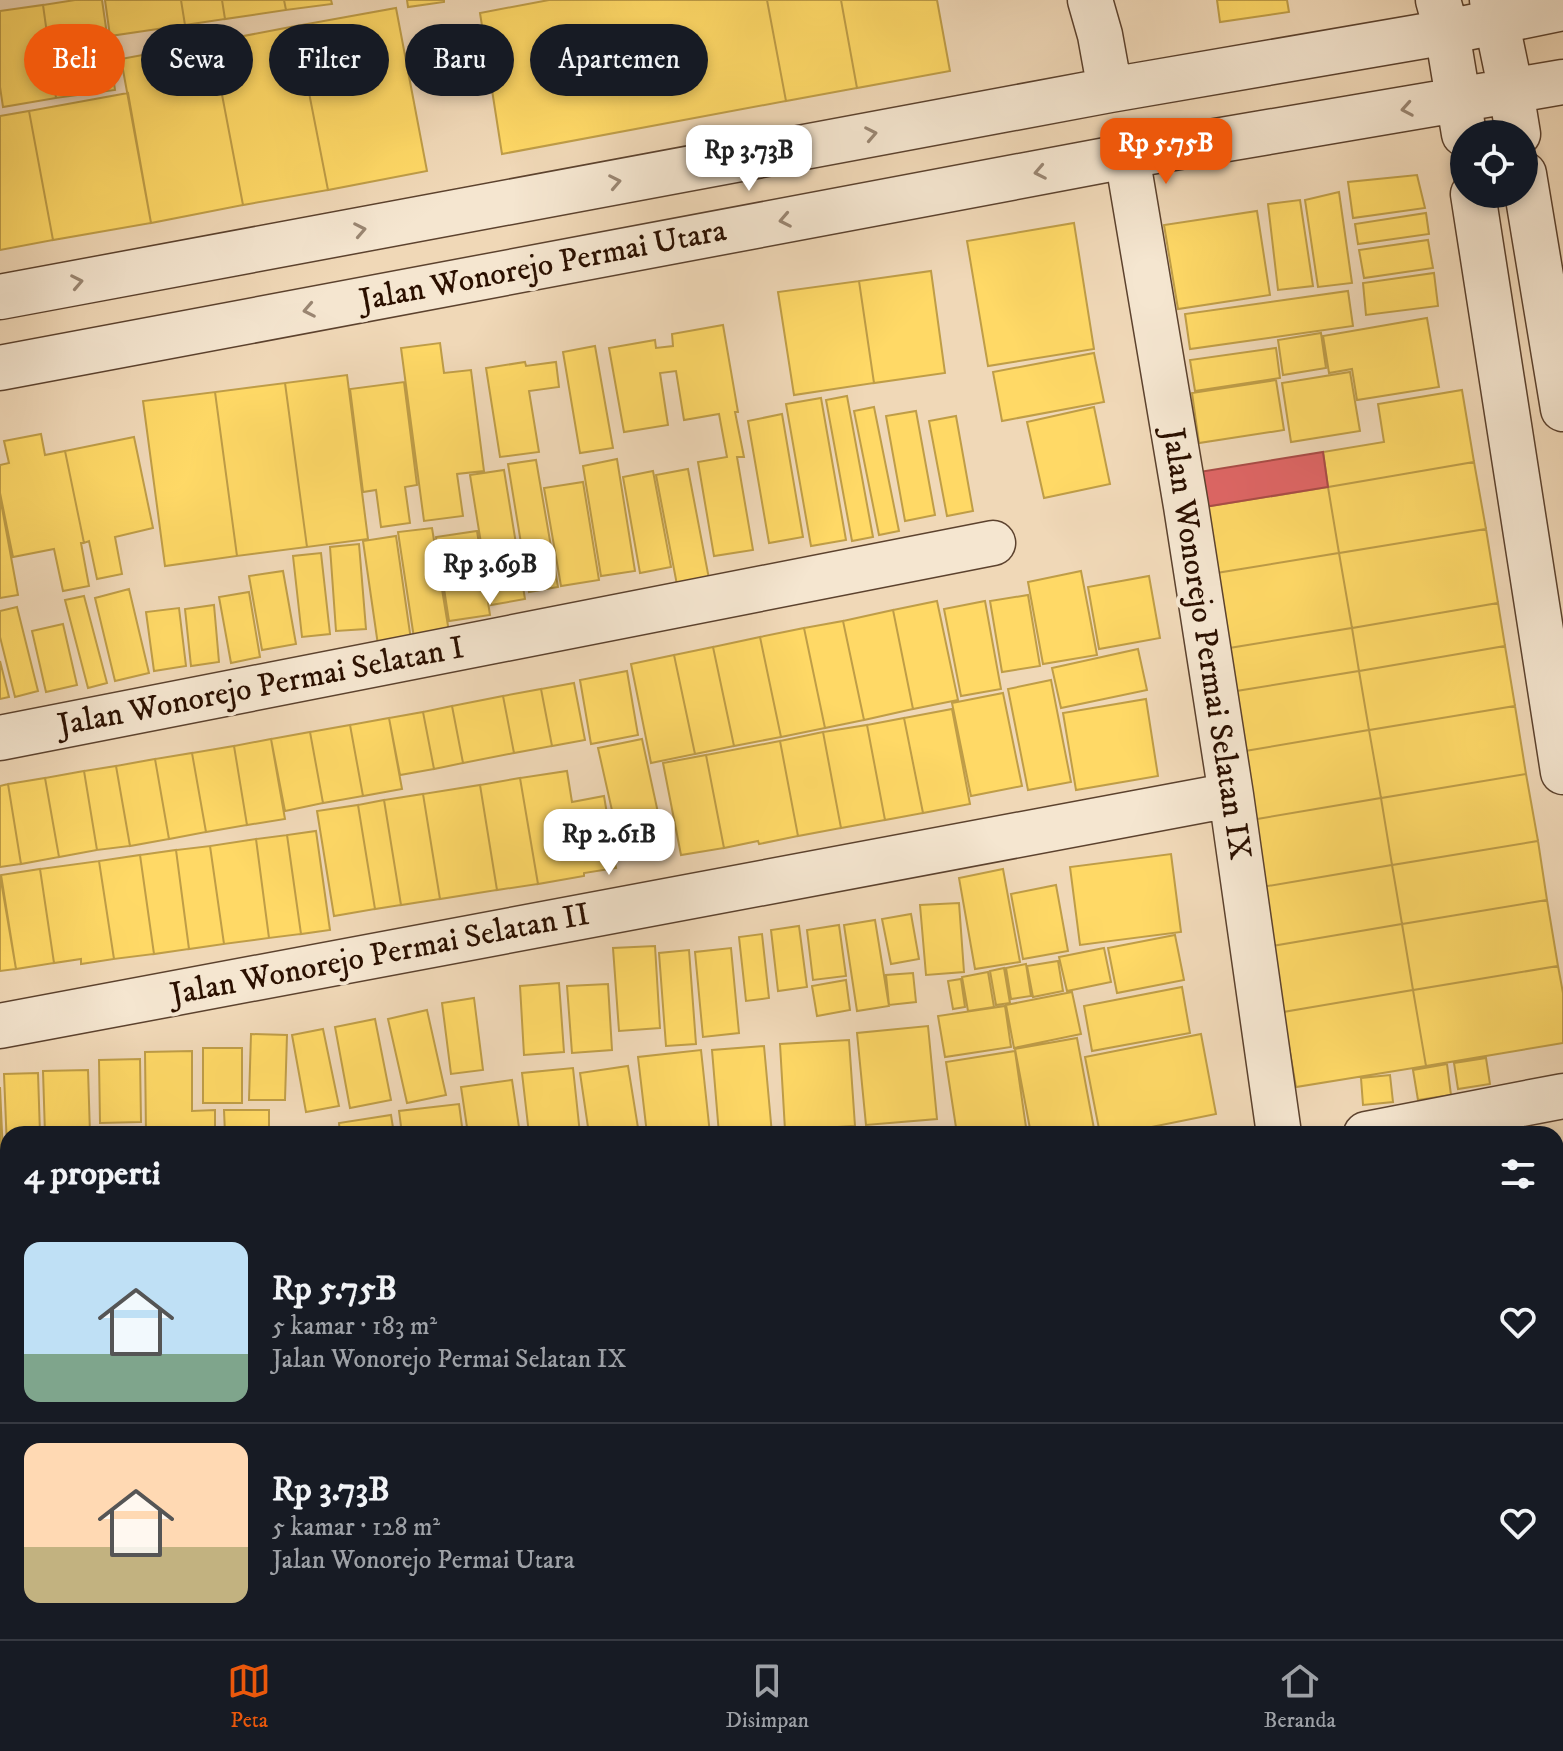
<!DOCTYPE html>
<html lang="id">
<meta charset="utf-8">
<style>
body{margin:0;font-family:"IM FELL DW Pica",serif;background:#242831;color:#f1f3f6;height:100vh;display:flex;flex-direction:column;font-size:30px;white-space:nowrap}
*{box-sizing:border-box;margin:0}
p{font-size:26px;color:#9ea1a6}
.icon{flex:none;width:44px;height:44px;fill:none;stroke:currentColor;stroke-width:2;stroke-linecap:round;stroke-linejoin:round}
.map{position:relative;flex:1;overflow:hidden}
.panel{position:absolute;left:0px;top:1126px;width:1564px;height:514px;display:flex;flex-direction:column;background:#171b24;border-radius:24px 24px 0 0;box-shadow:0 4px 12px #0003}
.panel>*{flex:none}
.banner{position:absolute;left:24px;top:24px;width:800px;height:72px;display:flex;gap:16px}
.tools{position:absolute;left:1450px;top:120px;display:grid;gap:16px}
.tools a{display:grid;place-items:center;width:88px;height:88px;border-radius:50%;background:#171b24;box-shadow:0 4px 12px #0003;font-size:40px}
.price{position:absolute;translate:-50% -68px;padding:0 18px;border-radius:16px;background:#fff;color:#222;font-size:26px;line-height:52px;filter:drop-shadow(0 2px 4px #0008)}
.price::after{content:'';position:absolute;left:50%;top:48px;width:24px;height:18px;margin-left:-12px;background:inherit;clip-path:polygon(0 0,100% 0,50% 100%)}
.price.active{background:#ea580c;color:#fff}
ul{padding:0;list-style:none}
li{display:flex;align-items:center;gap:24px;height:200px;padding:0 24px}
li+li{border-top:2px solid #363941}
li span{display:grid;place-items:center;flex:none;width:224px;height:160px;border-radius:16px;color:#555}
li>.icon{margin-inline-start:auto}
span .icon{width:96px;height:96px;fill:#fffc;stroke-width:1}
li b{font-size:34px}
h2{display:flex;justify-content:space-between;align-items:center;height:96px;padding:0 24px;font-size:34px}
.tag{padding:0 28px;border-radius:36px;background:#171b24;box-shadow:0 4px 12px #0003;font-size:28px;line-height:72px}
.tag.active{background:#ea580c;color:#fff}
.dock{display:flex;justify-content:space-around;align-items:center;height:112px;border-top:2px solid #363941;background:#171b24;font-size:22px;color:#9ea1a6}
.dock a{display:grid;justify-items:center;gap:4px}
.dock .active{color:#ea580c}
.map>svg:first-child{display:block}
.homes{fill:#ffd966;stroke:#bf9d47;stroke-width:2}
.shops{fill:#e06666;stroke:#aa4c47;stroke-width:2}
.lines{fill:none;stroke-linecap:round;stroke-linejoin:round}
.street-casing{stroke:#5c422e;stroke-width:47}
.street{stroke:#f5e6d0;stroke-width:44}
.oneway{stroke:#9a8672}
.labels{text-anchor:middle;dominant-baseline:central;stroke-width:8;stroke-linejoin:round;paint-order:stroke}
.street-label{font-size:32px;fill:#2b1000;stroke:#f5e6d0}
</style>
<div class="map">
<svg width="1563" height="1639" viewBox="0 0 1563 1639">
<rect width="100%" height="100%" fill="#f0d8b7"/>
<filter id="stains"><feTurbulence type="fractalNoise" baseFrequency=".0025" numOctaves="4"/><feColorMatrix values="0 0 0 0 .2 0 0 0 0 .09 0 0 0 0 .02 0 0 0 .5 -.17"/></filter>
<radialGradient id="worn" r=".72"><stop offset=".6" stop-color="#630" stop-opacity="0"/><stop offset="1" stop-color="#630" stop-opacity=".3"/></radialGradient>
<path class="homes" d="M75,0h27l13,90 -59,8 -13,-93z
M105,0h76l4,25 -75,11z
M181,0h41l3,19 -40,6z
M222,0h62l2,10 -61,9z
M284,0h47l1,4 -46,6z
M407,0h37v2l-36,5z
M549,0h218l19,101 -284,53 -22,-141z
M767,0h74l16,88 -71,13z
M841,0h96l13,71 -93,17z
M1217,0h70l2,12 -69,10z
M43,5l13,93 -53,9 -3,-20v-76z
M396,8l31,163 -99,19 -32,-164z
M296,26l32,164 -85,15 -31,-163z
M212,42l31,163 -92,18 -30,-164z
M128,93l23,130 -98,17 -24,-129z
M29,111l24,129 -53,10v-134z
M1417,175l8,33 -72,10 -5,-36z
M1339,192l13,91 -34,4 -13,-87z
M1300,200l13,86 -35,4 -10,-86z
M1257,211l13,84 -92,14 -14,-84z
M1426,213l3,21 -71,10 -3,-20z
M1074,223l20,126 -106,17 -21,-125z
M1428,240l5,28 -69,10 -5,-28z
M931,271l14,102 -71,10 -15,-102z
M1434,273l4,33 -72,9 -3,-32z
M859,281l15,102 -80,12 -16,-103z
M1348,291l5,35 -163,23 -5,-35z
M1427,318l12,69 -82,13 -5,-31 -23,4 -6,-37z
M723,325l15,87h-3l9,45h-7l16,93 -39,6 -16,-94 29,-5 -8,-43 -35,6 -8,-49 -16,2 8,52 -44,7 -15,-84 46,-8 1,8 17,-2 -1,-12z
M1321,333l5,35 -43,7 -5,-35z
M440,343l4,30 27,-3 13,101 -27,3 6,42 -39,5 -23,-173z
M595,346l18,102 -33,5 -17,-101z
M1276,348l4,30 -85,13 -5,-31z
M1094,353l10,49 -102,19 -9,-49z
M525,362l1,4 30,-4 3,25 -30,4 10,61 -39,5 -14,-89z
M1350,372l10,59 -69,11 -9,-59z
M347,375l21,164 -61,8 -22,-164z
M1276,380l8,50 -85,13 -7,-50z
M404,382l13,103 -12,2 5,36 -29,4 -5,-37 -13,2 -13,-103z
M285,383l22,164 -70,9 -22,-164z
M1462,390l12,72 -146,25 -5,-35 61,-10 -6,-38z
M215,392l22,164 -72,10 -22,-165z
M847,396l26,141 -21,4 -26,-141z
M821,398l25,142 -35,6 -25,-142z
M874,407l25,124 -20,4 -25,-124z
M1094,407l16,77 -66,14 -17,-76z
M916,411l19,104 -30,6 -19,-105z
M782,414l21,123 -34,6 -21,-122z
M956,416l17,95 -26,5 -18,-95z
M41,434l4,21 20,-4 19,92h-3l8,43 -26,5 -9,-42 -41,8 -13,-64v-28l9,-2 -5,-22z
M134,437l19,91 -38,9 7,37 -25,5 -8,-38 -5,2 -19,-92z
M617,459l18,112 -34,5 -18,-110z
M536,460l22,127 -29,5 -21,-128z
M1474,462l12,67 -147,24 -11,-66z
M688,469l22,115 -32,6 -22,-115z
M504,470l21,129 -34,6 -21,-130z
M653,471l18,96 -31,6 -17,-96z
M583,482l16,98 -38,6 -17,-98z
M1328,487l11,66 -129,21 -12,-66z
M0,497l18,98 -18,3z
M432,528l17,104 -35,6 -16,-106z
M1486,529l12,74 -146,25 -13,-75z
M477,531l13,84 -41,6 -13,-84z
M396,536l15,104 -33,5 -15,-104z
M359,544l7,85 -30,2 -6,-84z
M321,553l9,81 -28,3 -9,-81z
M1339,553l13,75 -129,21 -13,-75z
M283,571l13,73 -34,6 -13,-74z
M1081,571l16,84 -54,9 -15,-82z
M1149,576l11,62 -61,11 -11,-62z
M129,589l20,84 -34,8 -20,-83z
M249,592l11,65 -29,6 -12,-66z
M1028,595l12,71 -38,6 -12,-71z
M84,596l23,87 -19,5 -23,-88z
M937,601l21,99 -45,9 -20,-99z
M985,601l16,88 -40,7 -17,-87z
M1498,603l7,43 -146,25 -7,-43z
M214,605l5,57 -28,4 -6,-57z
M17,607l21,84 -23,6 -15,-60v-26z
M179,608l7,58 -32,5 -8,-59z
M893,610l20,99 -49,11 -21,-99z
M843,621l21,99 -39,8 -21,-100z
M63,624l14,61 -31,7 -14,-61z
M804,628l21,100 -44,9 -21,-100z
M1352,628l7,43 -129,21 -7,-43z
M760,637l21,100 -47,9 -21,-99z
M1505,646l10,60 -146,24 -10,-59z
M713,647l21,99 -39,8 -21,-99z
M1138,649l9,41 -86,18 -9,-40z
M674,655l21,99 -44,9 -20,-99z
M0,661l9,36 -9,2z
M627,671l11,64 -47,9 -11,-64z
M1359,671l10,59 -130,22 -9,-60z
M1051,680l20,102 -43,8 -20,-101z
M574,683l11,57 -33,6 -11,-57z
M541,689l11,57 -38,7 -11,-57z
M1003,693l19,93 -51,10 -19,-93z
M503,696l11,57 -51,10 -11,-57z
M1146,699l12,77 -82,14 -13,-77z
M452,706l11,57 -29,6 -11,-57z
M1515,706l11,68 -145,24 -12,-68z
M952,709l18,95 -47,9 -19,-95z
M423,712l11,57 -34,6 -11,-57z
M389,718l13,71 -39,7 -13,-71z
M904,718l19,95 -38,7 -18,-95z
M350,725l13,71 -40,7 -13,-71z
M867,725l18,95 -44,8 -18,-96z
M1369,730l12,68 -130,22 -12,-68z
M310,732l13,71 -38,8 -14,-72z
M823,732l18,96 -43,8 -18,-95z
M271,739l14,80 -38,6 -13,-79z
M642,739l23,106 -43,10 -24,-107z
M780,741l18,95 -39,8 -1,-3 -34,7 -18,-93z
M234,746l13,79 -41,7 -14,-79z
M192,753l14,79 -37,7 -14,-80z
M706,755l18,93 -43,7 -18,-92z
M155,759l14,80 -39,7 -14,-80z
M116,766l14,80 -33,4 -13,-79z
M84,771l13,79 -38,7 -14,-79z
M567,771l5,31 32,-6 12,72 -32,5v3l-46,8 -18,-106z
M1526,774l12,67 -146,24 -11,-67z
M45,778l14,79 -38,7 -13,-80z
M520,778l18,106 -41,6 -17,-105z
M8,784l13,80 -21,3v-81z
M480,785l17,105 -57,9 -17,-105z
M423,794l17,105 -39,6 -17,-105z
M1381,798l11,67 -130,22 -11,-67z
M384,800l17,105 -26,4 -17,-104z
M358,805l17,104 -41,7 -17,-105z
M316,831l14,99 -29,4 -14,-99z
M287,835l14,99 -32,4 -13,-99z
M256,839l13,99 -45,6 -14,-98z
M1538,841l9,59 -145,24 -10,-59z
M210,846l14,98 -35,5 -13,-99z
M176,850l13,99 -35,5 -14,-99z
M1171,854l10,78 -101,13 -10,-78z
M140,855l14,99 -40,5 -15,-98z
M99,861l15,98 -33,5v-5l-27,4 -14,-94z
M1392,865l10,59 -130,22 -10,-59z
M40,869l14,94 -38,6 -15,-94z
M1003,869l17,93 -45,7 -16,-91z
M0,875l16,94 -16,2z
M1056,885l12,66 -45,8 -12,-65z
M1547,900l11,66 -145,24 -11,-66z
M959,903l5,69 -38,3 -6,-70z
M911,914l8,45 -28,5 -9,-45z
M875,920l14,86 -32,5 -13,-86z
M1402,924l11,66 -130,22 -11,-66z
M839,925l7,51 -33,4 -6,-50z
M799,926l8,61 -29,4 -7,-61z
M762,934l7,64 -23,3 -7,-64z
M1175,935l9,45 -67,13 -9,-45z
M655,946l5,82 -41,3 -6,-83z
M731,948l8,85 -36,4 -8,-85z
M1104,948l7,34 -44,9 -8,-34z
M689,950l7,94 -30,2 -7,-93z
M1058,961l5,30 -30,6 -6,-31z
M1026,964l5,32 -20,3 -5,-31z
M1558,966l5,27v50l-137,23 -13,-76z
M1004,968l6,35 -14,2 -6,-34z
M988,972l6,35 -26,4 -6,-34z
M913,973l3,29 -27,3 -3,-30z
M961,979l4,28 -12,2 -5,-28z
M846,980l4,30 -33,6 -5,-30z
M559,983l5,69 -40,3 -4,-69z
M608,984l4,66 -40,3 -5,-67z
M1182,987l8,46 -98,18 -8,-45z
M1413,990l13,76 -130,21 -13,-75z
M1072,992l9,42 -67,14 -8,-43z
M474,998l9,72 -32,4 -9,-71z
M1005,1006l6,41 -66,10 -7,-41z
M427,1010l19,85 -39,8 -19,-84z
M375,1019l16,81 -41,8 -15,-81z
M928,1026l9,93 -71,6 -9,-92z
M323,1029l16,77 -33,6 -14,-77z
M251,1034l36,1 -2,65h-36z
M1201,1034l15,80 -99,20h-17l-15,-77z
M1077,1038l18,96h-64l-16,-85z
M849,1040l6,86 -70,4 -5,-86z
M764,1046l8,88h-53l-7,-84z
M203,1048h39v55h-39z
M701,1050l9,84h-63l-9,-77z
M192,1051v60l23,-1v24h-69l-1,-82z
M1015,1051l12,83h-70l-11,-72z
M1486,1058l4,26 -32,5 -4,-26z
M140,1059l1,63 -41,1 -1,-63z
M1447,1064l4,31 -33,5 -5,-30z
M628,1066l11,68h-50l-9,-61z
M573,1068l7,66h-51l-7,-61z
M88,1070l2,64h-45l-2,-63z
M38,1073l2,61h-32l-1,14 -3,-74z
M1390,1075l3,27 -30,3 -2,-27z
M512,1080l8,54h-52l-7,-47z
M0,1087l3,68h-3z
M459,1104l4,30h-61l-3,-23z
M224,1110h45v24h-44z
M391,1115l3,19h-54l-1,-11z
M1563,1148v88l-7,1v-88z
M0,1201h8v124h-8z
M1563,1236v75l-7,1v-75z
M1563,1311v71l-7,1v-71z
M1563,1382v87l-7,1v-87z
M1563,1469v77l-7,1v-77z
M1563,1546v74l-7,1v-74z
M8,1620v12h25l1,7h-34v-18z
M1563,1620v19h-56l-1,-7h50v-11z
M40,1632h45l2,7h-46z
M90,1632h39l1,7h-39z
M135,1632h59l1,7h-58z
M198,1632h41l2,7h-42z
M243,1632h45l2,7h-45z
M291,1632h56l1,7h-55z
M347,1632h48l2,7h-49z
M401,1632h44l2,7h-45z
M445,1632h49l1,6 -48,1z
M494,1632h34l-33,6z
M902,1632h74l2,7h-75z
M976,1632h55l1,7h-54z
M1031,1632h56l1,7h-56z
M1087,1632h67l1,7h-67z
M1154,1632h50l2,7h-51z
M1204,1632h65l-43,7h-20z
M1269,1632h33l1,7h-77z
M1368,1632h92l-55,7h-36z
M1460,1632h46l1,7h-102z"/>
<path class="shops" d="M1323,452l5,35 -130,21 -5,-35z"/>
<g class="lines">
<defs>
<path id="street" d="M1090,0l10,35 10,55
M1438,0l9,32 17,102
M1492,0l19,91 7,43
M1127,156l59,350 45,289 48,339
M1524,174l39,235
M1473,194l90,578
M0,297l1110,-207 337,-58 116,-24
M0,368l1127,-212 436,-74
M0,738l993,-195
M0,1026l1231,-231
M1366,1134l197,-38
M0,1396l8,-2
M1349,1632l1,7
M555,1639l37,-7"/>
</defs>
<use href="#street" class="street-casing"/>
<use href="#street" class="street"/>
</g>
<defs><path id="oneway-chevron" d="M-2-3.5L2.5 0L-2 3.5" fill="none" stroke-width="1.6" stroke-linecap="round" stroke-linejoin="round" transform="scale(2)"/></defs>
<g class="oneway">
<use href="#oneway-chevron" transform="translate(1407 109) rotate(170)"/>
<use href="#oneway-chevron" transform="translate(871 134) rotate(-11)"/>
<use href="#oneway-chevron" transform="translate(1040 172) rotate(169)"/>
<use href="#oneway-chevron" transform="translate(615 182) rotate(-11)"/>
<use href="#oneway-chevron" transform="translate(785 220) rotate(169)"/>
<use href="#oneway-chevron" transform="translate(360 230) rotate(-11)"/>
<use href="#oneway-chevron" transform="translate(77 282) rotate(-11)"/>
<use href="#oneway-chevron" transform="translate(309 310) rotate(169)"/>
</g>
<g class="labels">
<g class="street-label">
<text transform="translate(543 266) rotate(-11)">Jalan Wonorejo Permai Utara</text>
<text transform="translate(1206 644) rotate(81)">Jalan Wonorejo Permai Selatan IX</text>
<text transform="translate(261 687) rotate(-11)">Jalan Wonorejo Permai Selatan I</text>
<text transform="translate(380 955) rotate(-11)">Jalan Wonorejo Permai Selatan II</text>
</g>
</g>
<rect width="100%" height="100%" filter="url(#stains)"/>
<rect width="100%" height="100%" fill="url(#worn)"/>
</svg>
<div class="tools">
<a><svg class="icon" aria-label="locate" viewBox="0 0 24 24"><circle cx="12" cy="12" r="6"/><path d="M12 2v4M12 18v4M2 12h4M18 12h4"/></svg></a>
</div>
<b class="price active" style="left:1166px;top:186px">Rp 5.75B</b>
<b class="price" style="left:749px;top:193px">Rp 3.73B</b>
<b class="price" style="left:490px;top:607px">Rp 3.69B</b>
<b class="price" style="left:609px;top:877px">Rp 2.61B</b>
<div class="banner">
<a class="tag active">Beli</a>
<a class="tag">Sewa</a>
<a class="tag">Filter</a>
<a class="tag">Baru</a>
<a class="tag">Apartemen</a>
</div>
<section class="panel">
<h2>4 properti<svg class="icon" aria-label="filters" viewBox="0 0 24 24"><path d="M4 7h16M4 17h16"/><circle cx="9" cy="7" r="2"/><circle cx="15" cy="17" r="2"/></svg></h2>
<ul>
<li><span style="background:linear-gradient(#bfe0f5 70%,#7fa58c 0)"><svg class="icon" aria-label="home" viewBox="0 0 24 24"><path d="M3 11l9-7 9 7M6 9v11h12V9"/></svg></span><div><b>Rp 5.75B</b><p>5 kamar · 183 m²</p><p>Jalan Wonorejo Permai Selatan IX</p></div><svg class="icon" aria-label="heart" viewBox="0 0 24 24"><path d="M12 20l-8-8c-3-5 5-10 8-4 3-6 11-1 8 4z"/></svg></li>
<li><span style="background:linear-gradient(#ffd9b3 65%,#c2b280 0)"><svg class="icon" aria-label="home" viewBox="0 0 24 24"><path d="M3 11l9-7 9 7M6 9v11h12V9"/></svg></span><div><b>Rp 3.73B</b><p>5 kamar · 128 m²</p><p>Jalan Wonorejo Permai Utara</p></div><svg class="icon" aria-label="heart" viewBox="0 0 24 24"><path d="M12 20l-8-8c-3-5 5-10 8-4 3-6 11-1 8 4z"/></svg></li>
</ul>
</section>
</div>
<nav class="dock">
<a class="active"><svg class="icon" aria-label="map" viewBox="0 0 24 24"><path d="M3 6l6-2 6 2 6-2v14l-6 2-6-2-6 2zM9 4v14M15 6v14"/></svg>Peta</a>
<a><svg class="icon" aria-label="saved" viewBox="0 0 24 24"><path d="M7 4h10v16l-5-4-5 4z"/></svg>Disimpan</a>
<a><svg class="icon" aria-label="home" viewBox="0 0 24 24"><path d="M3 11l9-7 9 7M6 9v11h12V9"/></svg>Beranda</a>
</nav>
